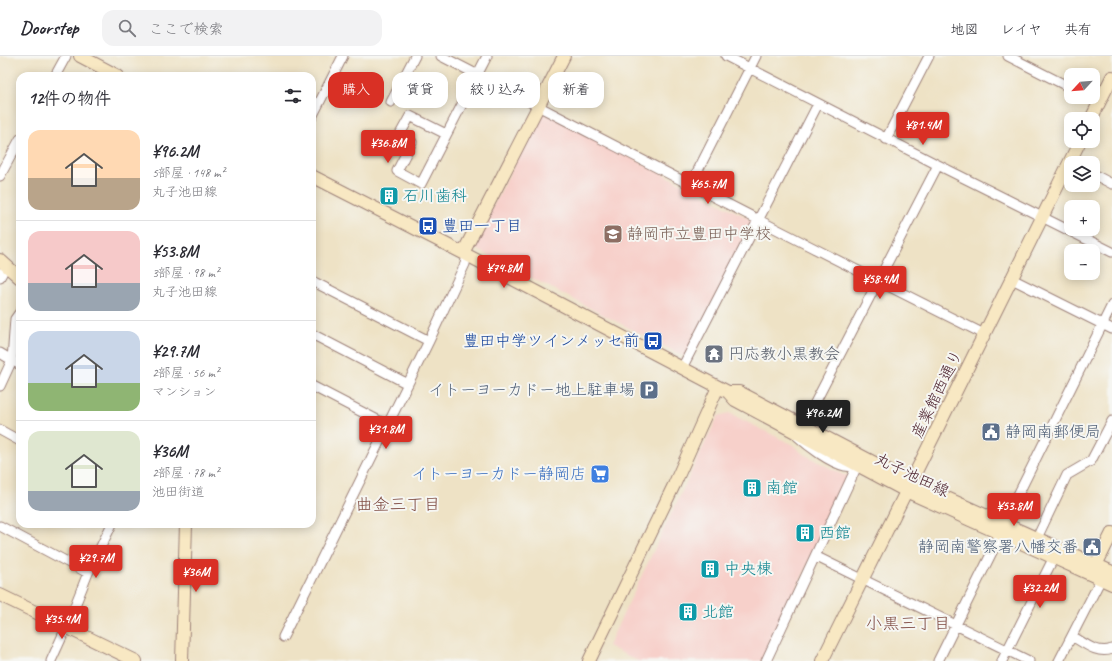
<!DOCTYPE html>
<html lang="ja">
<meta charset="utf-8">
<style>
body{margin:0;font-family:Caveat,"Klee One",sans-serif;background:#f2f2f3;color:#2b2b33;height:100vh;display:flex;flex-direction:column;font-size:15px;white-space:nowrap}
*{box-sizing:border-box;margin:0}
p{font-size:13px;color:#7c7c81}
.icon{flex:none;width:22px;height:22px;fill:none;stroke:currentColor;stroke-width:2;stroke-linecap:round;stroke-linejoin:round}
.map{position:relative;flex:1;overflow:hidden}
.sheet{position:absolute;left:16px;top:16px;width:300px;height:456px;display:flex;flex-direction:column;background:#fff;border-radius:12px;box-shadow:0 2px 10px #0003}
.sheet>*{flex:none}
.hud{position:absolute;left:328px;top:16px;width:380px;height:36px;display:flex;gap:8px}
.needle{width:26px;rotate:244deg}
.controls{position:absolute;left:1064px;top:12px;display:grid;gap:8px}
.controls a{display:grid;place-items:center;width:36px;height:36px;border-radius:8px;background:#fff;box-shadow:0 2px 10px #0003;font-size:20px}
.price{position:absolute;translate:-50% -34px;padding:0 9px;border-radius:4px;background:#d93025;color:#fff;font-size:13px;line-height:26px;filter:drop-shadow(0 1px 2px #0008)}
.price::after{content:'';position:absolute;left:50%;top:24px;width:12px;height:9px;margin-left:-6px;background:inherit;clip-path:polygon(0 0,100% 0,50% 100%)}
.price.on{background:#222;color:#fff}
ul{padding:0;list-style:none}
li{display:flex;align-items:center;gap:12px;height:100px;padding:0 12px}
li+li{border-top:1px solid #e1e1e2}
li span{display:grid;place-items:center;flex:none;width:112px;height:80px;border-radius:12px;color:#555}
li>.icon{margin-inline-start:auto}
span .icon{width:48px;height:48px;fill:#fffc;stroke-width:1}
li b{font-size:17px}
h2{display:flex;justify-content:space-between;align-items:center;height:48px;padding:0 12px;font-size:17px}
.chip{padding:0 14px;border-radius:12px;background:#fff;box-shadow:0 2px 10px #0003;font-size:14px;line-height:36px}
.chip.on{background:#d93025;color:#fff}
header{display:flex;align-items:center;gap:24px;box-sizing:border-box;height:56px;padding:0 20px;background:#fff;border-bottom:1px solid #e1e1e2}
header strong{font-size:19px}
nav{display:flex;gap:22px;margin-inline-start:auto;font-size:14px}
.search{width:280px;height:36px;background:#f2f2f3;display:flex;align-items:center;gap:10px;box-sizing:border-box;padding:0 14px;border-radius:12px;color:#7c7c81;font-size:15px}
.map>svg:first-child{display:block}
.built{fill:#f7d0ca}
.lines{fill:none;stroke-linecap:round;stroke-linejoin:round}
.street-casing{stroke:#9c8078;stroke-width:11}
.secondary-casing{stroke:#9c8078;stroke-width:14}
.street{stroke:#fff;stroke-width:9}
.secondary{stroke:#f8e8c3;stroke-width:12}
.labels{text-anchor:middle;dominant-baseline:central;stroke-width:4;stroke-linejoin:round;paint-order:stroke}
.culture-label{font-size:16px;fill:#0d838f;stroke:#f6f6f2;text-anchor:start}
.transit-label{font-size:16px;fill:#164399;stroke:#f6f6f2;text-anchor:start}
.education-label{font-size:16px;fill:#785e54;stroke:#f6f6f2;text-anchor:start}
.worship-label{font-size:16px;fill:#5b616d;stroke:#f6f6f2;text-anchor:start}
.service-label{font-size:16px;fill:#4e5e75;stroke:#f6f6f2;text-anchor:end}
.street-label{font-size:16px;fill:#4a1f2b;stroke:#f6f6f2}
.shop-label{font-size:16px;fill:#366cbe;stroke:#f6f6f2;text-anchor:end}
.neighbourhood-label{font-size:17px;fill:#7f4b42;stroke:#f6f6f2}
</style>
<header>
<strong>Doorstep</strong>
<div class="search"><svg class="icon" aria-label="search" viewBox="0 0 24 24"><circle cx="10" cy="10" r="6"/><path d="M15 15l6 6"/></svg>ここで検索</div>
<nav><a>地図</a><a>レイヤ</a><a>共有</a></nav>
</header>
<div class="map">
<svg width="1112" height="605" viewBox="0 0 1112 605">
<rect width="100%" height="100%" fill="#f6f6f2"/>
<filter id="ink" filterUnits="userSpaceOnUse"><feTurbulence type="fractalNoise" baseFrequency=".025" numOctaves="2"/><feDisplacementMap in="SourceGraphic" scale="8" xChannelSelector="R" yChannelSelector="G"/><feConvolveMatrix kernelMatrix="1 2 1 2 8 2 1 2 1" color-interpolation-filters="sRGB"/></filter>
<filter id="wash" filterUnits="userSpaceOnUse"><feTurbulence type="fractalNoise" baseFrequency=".012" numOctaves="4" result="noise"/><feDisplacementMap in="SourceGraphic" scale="16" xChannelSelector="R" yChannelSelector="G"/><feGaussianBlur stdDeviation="0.9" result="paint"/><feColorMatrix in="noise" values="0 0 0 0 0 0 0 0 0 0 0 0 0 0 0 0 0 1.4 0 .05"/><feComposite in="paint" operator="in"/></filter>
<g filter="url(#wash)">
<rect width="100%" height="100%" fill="#eee2c5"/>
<path class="built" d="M542,55l212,110 -69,136 -213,-110z
M729,357l64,32 9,8 41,22h7l-87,186h-125l-30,-15 110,-230z"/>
</g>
<g filter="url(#ink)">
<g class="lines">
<defs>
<path id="street" d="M441,0c181,93 361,188 543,278
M726,0l212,109 174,87
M1008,0l63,32
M55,20l11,-20
M1088,41l11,6
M391,46l24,-46
M312,61l31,-61
M446,78l-36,-18 -11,20 13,6 -15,29 24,13 66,-128
M886,83l43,-83
M1093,118l19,10
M0,120l20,-37
M691,128l65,-128
M0,221l6,-11
M1012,223l100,50
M312,225l117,60
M312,278l96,50
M0,297l20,12
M682,312l136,-264
M0,330l12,-26 3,-41 5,-7
M312,330l75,39
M803,370l135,-261
M0,374l20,11
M1004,467l108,-218
M0,470l88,47
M1037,482l30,-63 24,-14 21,-40
M815,500l214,105
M1072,580c12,7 26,19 40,13
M283,581l146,-296 36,-77 2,-9
M51,605l15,-33 22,-55 24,-49
M766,605l91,-195c-4,0 -8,1 -12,0 -15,-3 -37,-20 -48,-30
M938,605l66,-133
M1002,605l54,-108
M1059,605l42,-82"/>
<path id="secondary" d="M80,0l38,20
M1091,63l21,-42
M312,120l151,77 244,128 21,11h11l172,90 201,90
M463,197l101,-197
M0,204l20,18
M728,336l7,8 171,91 206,93
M1099,516l-3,-7 16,-32
M0,539l136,66
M182,605l4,-137
M589,605l85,-176 44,-98
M822,605l258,-520"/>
</defs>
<use href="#street" class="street-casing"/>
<use href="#secondary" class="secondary-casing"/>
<use href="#street" class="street"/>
<use href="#secondary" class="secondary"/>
</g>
</g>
<defs>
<symbol id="building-square" viewBox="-11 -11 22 22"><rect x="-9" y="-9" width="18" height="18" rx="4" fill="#0f9aa8" stroke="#f6f6f2"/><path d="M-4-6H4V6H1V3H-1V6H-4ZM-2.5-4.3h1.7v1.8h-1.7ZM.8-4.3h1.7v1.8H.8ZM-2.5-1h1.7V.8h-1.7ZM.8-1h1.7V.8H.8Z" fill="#fff"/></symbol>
<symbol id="bus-square" viewBox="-11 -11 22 22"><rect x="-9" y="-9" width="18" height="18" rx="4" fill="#1a4fb4" stroke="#f6f6f2"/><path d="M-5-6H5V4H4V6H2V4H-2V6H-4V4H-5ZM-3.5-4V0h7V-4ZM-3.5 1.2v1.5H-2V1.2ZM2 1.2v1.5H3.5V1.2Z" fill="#fff"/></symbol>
<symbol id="school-square" viewBox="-11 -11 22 22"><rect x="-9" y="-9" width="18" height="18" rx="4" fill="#8d6e63" stroke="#f6f6f2"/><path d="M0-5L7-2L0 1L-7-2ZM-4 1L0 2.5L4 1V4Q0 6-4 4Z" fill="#fff"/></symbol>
<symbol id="temple-square" viewBox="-11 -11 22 22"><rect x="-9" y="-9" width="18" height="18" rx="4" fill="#6b7280" stroke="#f6f6f2"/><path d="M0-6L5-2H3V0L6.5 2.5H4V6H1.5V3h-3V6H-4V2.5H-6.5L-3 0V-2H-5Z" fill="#fff"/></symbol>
<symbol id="parking-square" viewBox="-11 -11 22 22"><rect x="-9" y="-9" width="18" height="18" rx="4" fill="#5c6f8a" stroke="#f6f6f2"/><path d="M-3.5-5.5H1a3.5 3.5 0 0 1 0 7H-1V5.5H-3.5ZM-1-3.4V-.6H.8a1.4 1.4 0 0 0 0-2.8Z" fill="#fff"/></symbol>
<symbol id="civic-square" viewBox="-11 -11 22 22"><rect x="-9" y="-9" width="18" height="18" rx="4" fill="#5c6f8a" stroke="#f6f6f2"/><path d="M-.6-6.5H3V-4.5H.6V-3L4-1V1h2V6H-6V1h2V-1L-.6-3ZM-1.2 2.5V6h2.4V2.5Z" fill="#fff"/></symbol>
<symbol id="supermarket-square" viewBox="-11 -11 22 22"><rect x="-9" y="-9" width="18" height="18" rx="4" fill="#3f7fe0" stroke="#f6f6f2"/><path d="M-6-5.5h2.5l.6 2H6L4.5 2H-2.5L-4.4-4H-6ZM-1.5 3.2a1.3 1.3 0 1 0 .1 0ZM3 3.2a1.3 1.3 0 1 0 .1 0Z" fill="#fff"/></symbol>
</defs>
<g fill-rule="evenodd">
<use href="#building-square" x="378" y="129" width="22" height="22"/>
<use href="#bus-square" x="417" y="159" width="22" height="22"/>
<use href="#school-square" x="602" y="167" width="22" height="22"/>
<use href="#bus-square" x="642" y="274" width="22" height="22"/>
<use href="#temple-square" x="703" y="287" width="22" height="22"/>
<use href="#parking-square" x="638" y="323" width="22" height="22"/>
<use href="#civic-square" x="980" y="365" width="22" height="22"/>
<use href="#supermarket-square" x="589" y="407" width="22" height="22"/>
<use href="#building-square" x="741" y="421" width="22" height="22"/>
<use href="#building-square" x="794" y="466" width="22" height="22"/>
<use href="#civic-square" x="1081" y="480" width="22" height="22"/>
<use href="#building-square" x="699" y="502" width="22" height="22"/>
<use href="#building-square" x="677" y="545" width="22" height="22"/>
</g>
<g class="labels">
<g class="culture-label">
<text x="403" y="140">石川歯科</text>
<text x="766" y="432">南館</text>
<text x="819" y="477">西館</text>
<text x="724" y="513">中央棟</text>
<text x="702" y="556">北館</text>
</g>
<g class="transit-label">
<text x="442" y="170">豊田一丁目</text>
<text x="639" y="285" text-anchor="end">豊田中学ツインメッセ前</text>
</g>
<g class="education-label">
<text x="627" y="178">静岡市立豊田中学校</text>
</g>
<g class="worship-label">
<text x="728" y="298">円応教小黒教会</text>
</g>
<g class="service-label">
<text x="635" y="334">イトーヨーカドー地上駐車場</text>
<text x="1005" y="376" text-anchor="start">静岡南郵便局</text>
<text x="1078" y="491">静岡南警察署八幡交番</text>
</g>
<g class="street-label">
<text transform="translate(937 338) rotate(-64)">産業館西通り</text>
<text transform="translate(912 419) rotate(26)">丸子池田線</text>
</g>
<g class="shop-label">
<text x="586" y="418">イトーヨーカドー静岡店</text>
</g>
<g class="neighbourhood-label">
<text x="398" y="448">曲金三丁目</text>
<text x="908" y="567">小黒三丁目</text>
</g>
</g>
</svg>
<div class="controls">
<a><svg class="needle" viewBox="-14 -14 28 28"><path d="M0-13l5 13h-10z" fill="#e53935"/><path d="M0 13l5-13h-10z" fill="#7c7c81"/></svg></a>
<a><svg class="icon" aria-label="locate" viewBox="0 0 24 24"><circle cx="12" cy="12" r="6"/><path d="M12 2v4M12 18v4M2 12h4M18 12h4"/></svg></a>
<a><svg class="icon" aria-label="layers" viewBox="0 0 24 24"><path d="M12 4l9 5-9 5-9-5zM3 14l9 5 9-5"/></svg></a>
<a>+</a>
<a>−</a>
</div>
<b class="price" style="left:923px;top:90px">¥81.4M</b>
<b class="price" style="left:388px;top:108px">¥36.8M</b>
<b class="price" style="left:708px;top:149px">¥65.7M</b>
<b class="price" style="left:504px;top:233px">¥74.8M</b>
<b class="price" style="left:880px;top:244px">¥58.4M</b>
<b class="price on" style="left:823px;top:378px">¥96.2M</b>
<b class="price" style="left:386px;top:394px">¥31.8M</b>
<b class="price" style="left:1014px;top:471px">¥53.8M</b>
<b class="price" style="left:96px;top:523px">¥29.7M</b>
<b class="price" style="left:196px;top:537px">¥36M</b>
<b class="price" style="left:1040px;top:553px">¥32.2M</b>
<b class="price" style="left:62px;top:584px">¥35.4M</b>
<div class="hud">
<a class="chip on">購入</a>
<a class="chip">賃貸</a>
<a class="chip">絞り込み</a>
<a class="chip">新着</a>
</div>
<section class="sheet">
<h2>12件の物件<svg class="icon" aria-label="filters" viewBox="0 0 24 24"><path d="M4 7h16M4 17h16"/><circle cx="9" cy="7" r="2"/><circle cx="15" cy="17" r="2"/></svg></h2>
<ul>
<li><span style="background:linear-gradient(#ffd9b3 60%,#b9a48a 0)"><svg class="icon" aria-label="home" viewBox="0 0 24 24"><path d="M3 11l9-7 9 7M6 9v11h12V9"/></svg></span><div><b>¥96.2M</b><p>5部屋 · 148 m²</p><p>丸子池田線</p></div></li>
<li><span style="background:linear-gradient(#f6c9c9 65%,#9aa5b1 0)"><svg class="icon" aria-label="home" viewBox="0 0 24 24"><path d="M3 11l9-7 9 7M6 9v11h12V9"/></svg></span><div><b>¥53.8M</b><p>3部屋 · 98 m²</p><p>丸子池田線</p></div></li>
<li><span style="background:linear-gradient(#c9d6e8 65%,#8fb573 0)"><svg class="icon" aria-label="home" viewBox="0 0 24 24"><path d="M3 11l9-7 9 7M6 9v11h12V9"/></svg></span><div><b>¥29.7M</b><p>2部屋 · 56 m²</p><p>マンション</p></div></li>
<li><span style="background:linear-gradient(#dfe7d0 75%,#9aa5b1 0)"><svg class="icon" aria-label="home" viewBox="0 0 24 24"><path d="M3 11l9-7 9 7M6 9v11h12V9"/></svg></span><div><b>¥36M</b><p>2部屋 · 78 m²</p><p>池田街道</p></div></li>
</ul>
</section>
</div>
